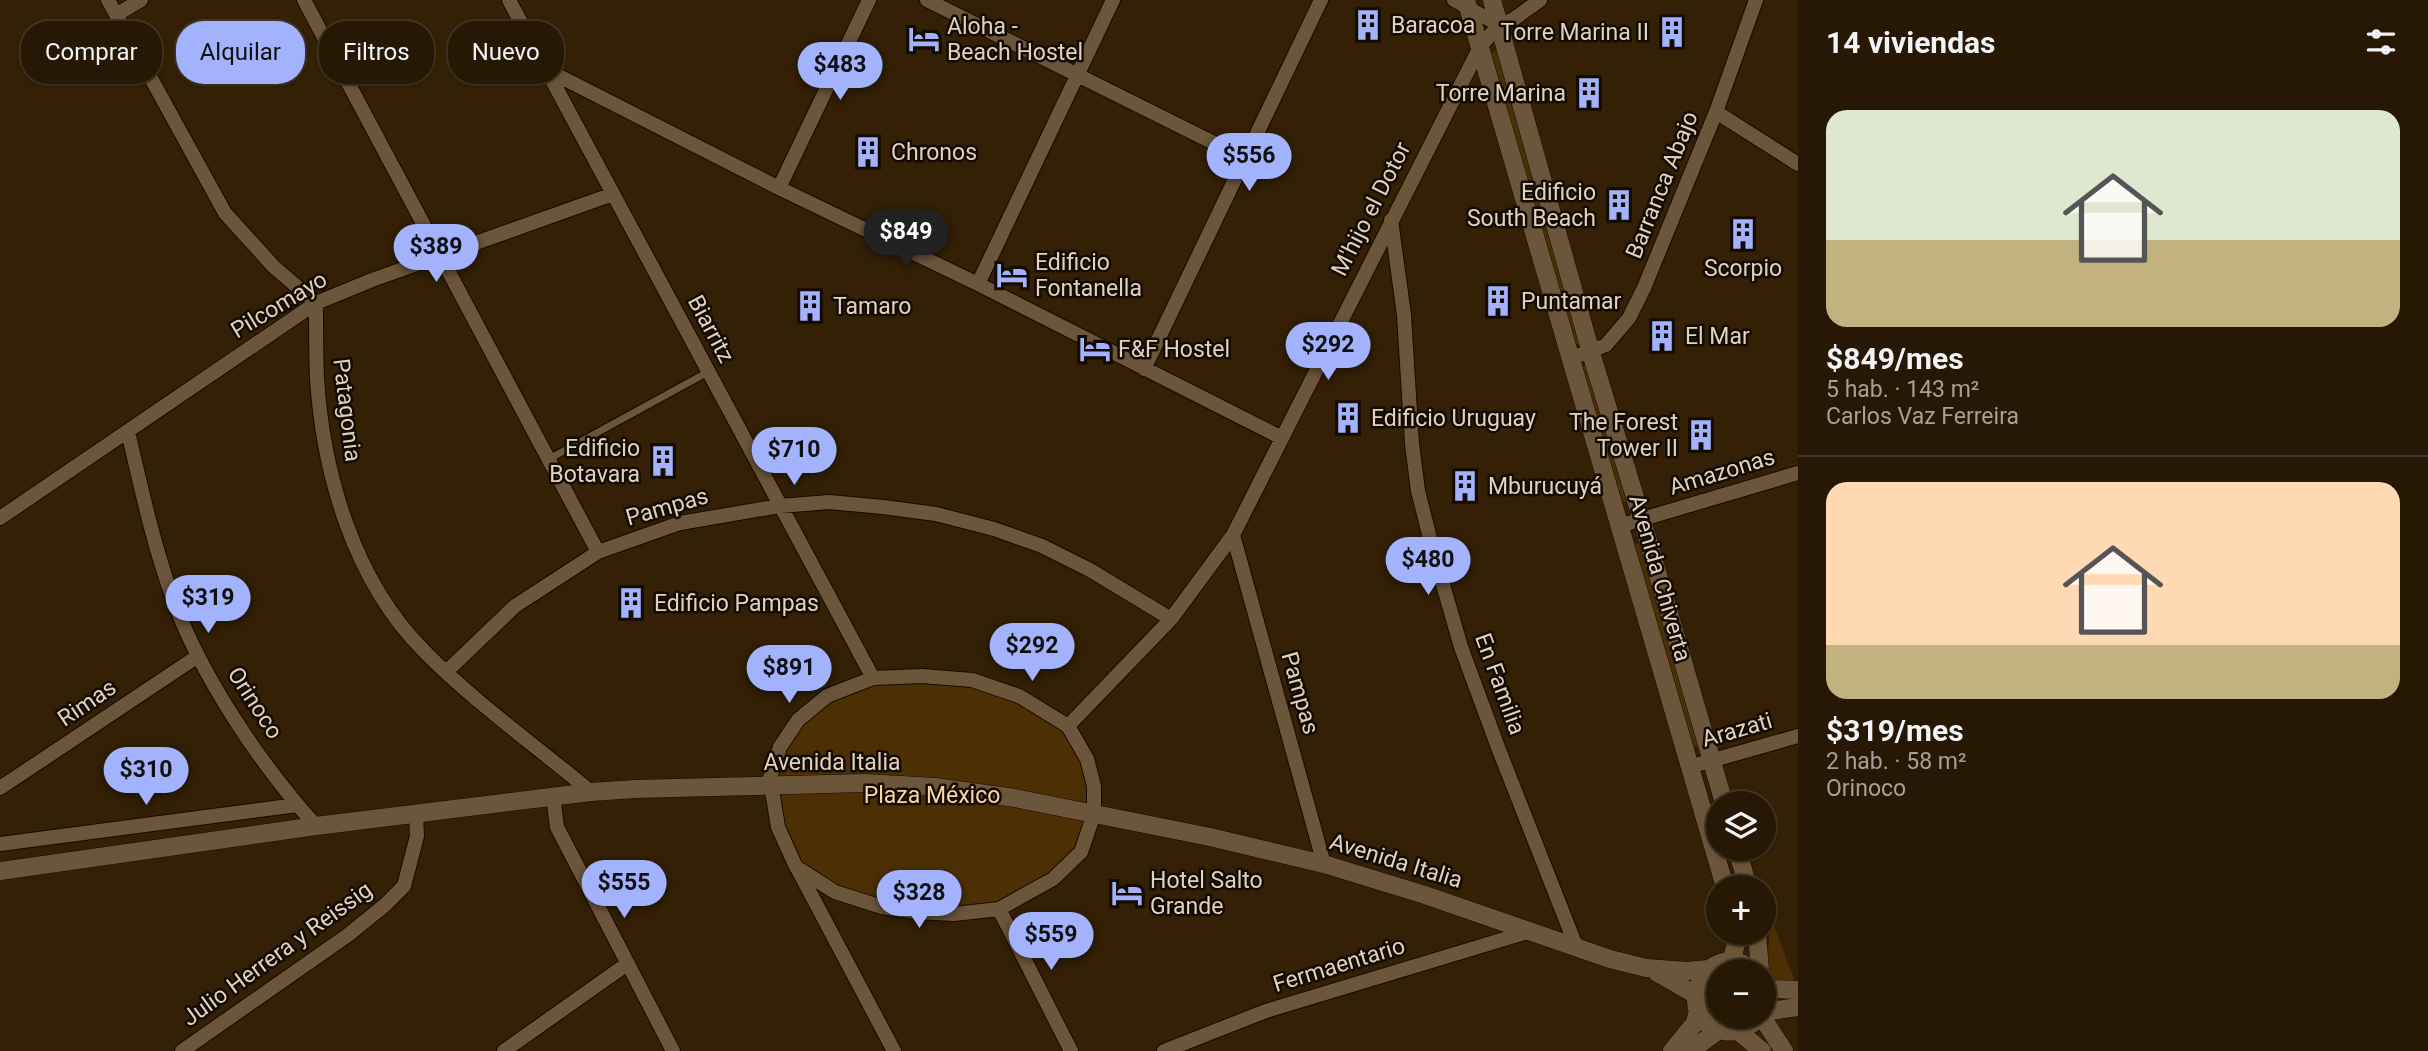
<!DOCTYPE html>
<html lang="es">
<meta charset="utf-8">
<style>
body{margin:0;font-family:Roboto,sans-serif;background:#2e210e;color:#f1f3f6;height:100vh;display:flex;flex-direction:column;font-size:26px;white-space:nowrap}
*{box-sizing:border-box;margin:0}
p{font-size:23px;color:#a4a09a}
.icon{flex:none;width:38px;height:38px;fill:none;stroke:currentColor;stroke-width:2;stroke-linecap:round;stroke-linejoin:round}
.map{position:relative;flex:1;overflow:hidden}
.details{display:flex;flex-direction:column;background:#261804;width:630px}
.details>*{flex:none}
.hud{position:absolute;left:21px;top:21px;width:665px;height:63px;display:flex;gap:14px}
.fabs{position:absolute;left:1706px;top:791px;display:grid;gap:14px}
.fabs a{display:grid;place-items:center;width:70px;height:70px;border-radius:50%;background:#261804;box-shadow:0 2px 5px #0004,0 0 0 2px #423726;font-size:35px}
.price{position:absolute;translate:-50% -60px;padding:0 16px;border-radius:24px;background:#a3b2fd;color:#111;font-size:23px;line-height:46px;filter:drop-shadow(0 2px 4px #0008)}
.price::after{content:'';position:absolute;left:50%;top:42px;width:21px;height:16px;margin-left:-10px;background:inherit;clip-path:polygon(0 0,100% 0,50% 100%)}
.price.active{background:#222;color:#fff}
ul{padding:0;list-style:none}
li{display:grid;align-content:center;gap:14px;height:371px;padding:0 28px}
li+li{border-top:2px solid #423726}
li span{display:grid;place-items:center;height:217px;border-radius:21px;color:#555}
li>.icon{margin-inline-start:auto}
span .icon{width:126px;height:126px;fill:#fffc;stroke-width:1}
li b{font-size:30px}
h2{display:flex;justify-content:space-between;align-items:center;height:84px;padding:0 28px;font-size:30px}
.chip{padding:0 24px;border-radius:28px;background:#261804;box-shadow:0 2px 5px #0004,0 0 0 2px #423726;font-size:24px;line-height:63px}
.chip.active{background:#a3b2fd;color:#111}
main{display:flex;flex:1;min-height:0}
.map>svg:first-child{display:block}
.green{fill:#4c3004}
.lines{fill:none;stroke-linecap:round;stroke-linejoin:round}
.service-casing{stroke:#170a00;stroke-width:9}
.minor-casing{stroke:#170a00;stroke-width:16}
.tertiary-casing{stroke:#170a00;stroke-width:19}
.service{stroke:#6c563b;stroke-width:7}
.minor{stroke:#6c563b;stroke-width:14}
.tertiary{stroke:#6c563b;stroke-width:18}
.labels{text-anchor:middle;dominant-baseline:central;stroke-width:5;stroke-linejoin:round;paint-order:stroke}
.poi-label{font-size:23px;fill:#dfd2c3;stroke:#140b03;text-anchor:start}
.street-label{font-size:23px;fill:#dfd2c3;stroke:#140b03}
.park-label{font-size:23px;fill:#f9d3a5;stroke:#140b03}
</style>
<main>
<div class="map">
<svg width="1798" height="1051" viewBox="0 0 1798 1051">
<rect width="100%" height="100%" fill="#332005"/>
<path class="green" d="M1497,51l84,293h-6l-85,-291z
M1587,363l41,139h-7l-39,-135z
M1639,543h3l58,202 -7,3 -59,-203z
M873,678l99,2 96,46 26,60 -13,66 -82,57 -117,-2 -86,-40 -26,-81 28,-66z
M1765,902l29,77 -2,4 -16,-3c-13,-14 -6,-32 -7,-49 0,-10 -3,-19 -4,-29z
M1718,973v44l28,1c-34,13 -55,-21 -28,-45z"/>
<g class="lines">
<defs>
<path id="service" d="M549,459l159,-87"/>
<path id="minor" d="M108,0l117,213 49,54 42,36c0,25 0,50 1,75 6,96 37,203 107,273 49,50 112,95 167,141
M304,0l294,552
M509,0l364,678
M927,0l319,159
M1454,0l45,25
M116,15l25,-15
M547,70l232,118 199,96 302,153
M1716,112l82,52
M779,188l90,-188
M1391,220l13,95 8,129 6,47 15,59 28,97 38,103 77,196
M978,284l135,-284
M1572,358l34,-13 23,-27 15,-30 72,-176 40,-112
M1144,369l177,-369
M128,432c13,55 25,111 44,164 28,79 88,168 144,230
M0,518l316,-215 56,-23 241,-86
M1619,526l179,-53
M1233,535l91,329
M446,672l69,-66 83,-54 82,-29 100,-17 49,-4 54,5 53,7 58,15 48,17 48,24 81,49
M922,676l50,4 47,16 49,30 19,33 7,27v28l-13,38 -28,27 -54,30 -45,5 -38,-2 -34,-5 -47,-15 -39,-25 -18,-40 -8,-49 10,-31 18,-27 29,-24 46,-18z
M1068,726l103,-107 62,-84 247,-488 19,-22 15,-6 26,-19
M1689,767l109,-31
M0,788l198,-132
M553,796l4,31 116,224
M0,844l297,-39
M797,868l97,183
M999,909l72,142
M182,1051l166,-116 37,-30 19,-19 13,-50 -1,-22
M504,1051l123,-87
M1164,1051l102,-40 265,-80"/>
<path id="tertiary" d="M1466,0l259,887
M1492,0l99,353 51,167 82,283
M1737,849l11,38
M0,871l316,-45 275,-34 44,-3 230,-6 70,4 80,11 195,39 114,27 101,31 185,64 36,9 41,3 22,-2
M1757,933l3,38
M1731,962l5,-18 -1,-11
M1754,971c-48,-39 -86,50 -30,60 14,2 26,-4 35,-14
M1656,972l40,23
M1764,985l10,4 24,1
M1764,1012l34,-5
M1762,1017l22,34
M1738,1031l24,20
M1672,1051l23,-28 3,-13
M1690,1051l29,-21"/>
</defs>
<use href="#service" class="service-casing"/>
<use href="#minor" class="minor-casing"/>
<use href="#tertiary" class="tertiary-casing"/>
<use href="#service" class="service"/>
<use href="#minor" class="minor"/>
<use href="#tertiary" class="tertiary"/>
</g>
<defs>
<symbol id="building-bare" viewBox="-9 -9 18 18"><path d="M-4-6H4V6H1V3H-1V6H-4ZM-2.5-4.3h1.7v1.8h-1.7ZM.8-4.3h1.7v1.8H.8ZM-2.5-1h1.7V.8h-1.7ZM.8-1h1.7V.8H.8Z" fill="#a3b2fd" stroke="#140b03" stroke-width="2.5" paint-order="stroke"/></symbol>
<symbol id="hotel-bare" viewBox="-9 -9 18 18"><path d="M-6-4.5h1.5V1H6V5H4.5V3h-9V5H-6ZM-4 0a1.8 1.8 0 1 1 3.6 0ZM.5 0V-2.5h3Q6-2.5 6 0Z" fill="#a3b2fd" stroke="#140b03" stroke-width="2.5" paint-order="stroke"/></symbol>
</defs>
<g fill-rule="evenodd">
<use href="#building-bare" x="1346" y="3" width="44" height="44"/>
<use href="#building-bare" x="1650" y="10" width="44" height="44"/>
<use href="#hotel-bare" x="902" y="17" width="44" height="44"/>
<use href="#building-bare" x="1567" y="71" width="44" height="44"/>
<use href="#building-bare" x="846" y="130" width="44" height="44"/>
<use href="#building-bare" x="1597" y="183" width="44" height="44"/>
<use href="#building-bare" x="1721" y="212" width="44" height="44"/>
<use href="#hotel-bare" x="990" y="253" width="44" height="44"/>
<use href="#building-bare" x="1476" y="279" width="44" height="44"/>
<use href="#building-bare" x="788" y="284" width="44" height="44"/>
<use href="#building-bare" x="1640" y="314" width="44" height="44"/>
<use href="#hotel-bare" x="1073" y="327" width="44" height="44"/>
<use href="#building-bare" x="1326" y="396" width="44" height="44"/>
<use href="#building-bare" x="1679" y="413" width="44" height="44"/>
<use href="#building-bare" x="641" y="439" width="44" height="44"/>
<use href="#building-bare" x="1443" y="464" width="44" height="44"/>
<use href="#building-bare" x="609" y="581" width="44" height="44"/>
<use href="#hotel-bare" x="1105" y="871" width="44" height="44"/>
</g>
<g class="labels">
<g class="poi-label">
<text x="1391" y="25">Baracoa</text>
<text x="947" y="26">Aloha -<tspan x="947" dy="26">Beach Hostel</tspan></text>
<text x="1649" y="32" text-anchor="end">Torre Marina II</text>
<text x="1566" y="93" text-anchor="end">Torre Marina</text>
<text x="891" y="152">Chronos</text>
<text x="1596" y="192" text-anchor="end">Edificio<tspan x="1596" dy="26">South Beach</tspan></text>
<text x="1035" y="262">Edificio<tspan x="1035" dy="26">Fontanella</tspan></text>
<text x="1743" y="268" text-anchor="middle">Scorpio</text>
<text x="1521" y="301">Puntamar</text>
<text x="833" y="306">Tamaro</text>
<text x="1685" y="336">El Mar</text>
<text x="1118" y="349">F&amp;F Hostel</text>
<text x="1371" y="418">Edificio Uruguay</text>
<text x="1678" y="422" text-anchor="end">The Forest<tspan x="1678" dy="26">Tower II</tspan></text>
<text x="640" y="448" text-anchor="end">Edificio<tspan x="640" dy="26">Botavara</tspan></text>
<text x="1488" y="486">Mburucuyá</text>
<text x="654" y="603">Edificio Pampas</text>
<text x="1150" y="880">Hotel Salto<tspan x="1150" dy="26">Grande</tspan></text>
</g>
<g class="street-label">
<text transform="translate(1662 185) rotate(-68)">Barranca Abajo</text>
<text transform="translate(1371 209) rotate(-63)">M'hijo el Dotor</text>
<text transform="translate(279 305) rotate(-31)">Pilcomayo</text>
<text transform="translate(711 329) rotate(62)">Biarritz</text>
<text transform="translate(347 410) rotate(83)">Patagonia</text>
<text transform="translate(1722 472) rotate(-17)">Amazonas</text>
<text transform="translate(667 507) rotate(-16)">Pampas</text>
<text transform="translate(1660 578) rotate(74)">Avenida Chiverta</text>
<text transform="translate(1500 684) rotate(70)">En Familia</text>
<text transform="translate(1300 693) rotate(74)">Pampas</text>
<text transform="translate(87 703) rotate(-34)">Rimas</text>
<text transform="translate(255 703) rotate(57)">Orinoco</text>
<text transform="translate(1737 730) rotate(-16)">Arazati</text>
<text x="832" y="762">Avenida Italia</text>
<text transform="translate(1396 861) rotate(17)">Avenida Italia</text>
<text transform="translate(277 954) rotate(-36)">Julio Herrera y Reissig</text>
<text transform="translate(1339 965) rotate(-17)">Fermaentario</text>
</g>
<g class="park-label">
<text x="932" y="795">Plaza México</text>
</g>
</g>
</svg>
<div class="fabs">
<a><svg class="icon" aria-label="layers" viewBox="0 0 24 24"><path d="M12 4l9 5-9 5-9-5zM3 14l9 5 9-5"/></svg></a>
<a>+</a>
<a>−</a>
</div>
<b class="price" style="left:840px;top:102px">$483</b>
<b class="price" style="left:1249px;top:193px">$556</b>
<b class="price active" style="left:906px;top:269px">$849</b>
<b class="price" style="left:436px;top:284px">$389</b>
<b class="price" style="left:1328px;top:382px">$292</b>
<b class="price" style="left:794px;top:487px">$710</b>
<b class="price" style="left:1428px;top:597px">$480</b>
<b class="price" style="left:208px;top:635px">$319</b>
<b class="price" style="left:1032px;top:683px">$292</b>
<b class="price" style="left:789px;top:705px">$891</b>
<b class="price" style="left:146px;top:807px">$310</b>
<b class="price" style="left:624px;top:920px">$555</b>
<b class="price" style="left:919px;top:930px">$328</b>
<b class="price" style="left:1051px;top:972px">$559</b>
<div class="hud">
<a class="chip">Comprar</a>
<a class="chip active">Alquilar</a>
<a class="chip">Filtros</a>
<a class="chip">Nuevo</a>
</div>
</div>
<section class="details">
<h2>14 viviendas<svg class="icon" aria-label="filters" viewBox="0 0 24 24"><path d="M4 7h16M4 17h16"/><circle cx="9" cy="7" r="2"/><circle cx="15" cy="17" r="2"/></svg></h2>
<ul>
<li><span style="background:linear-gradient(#dfe7d0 60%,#c2b280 0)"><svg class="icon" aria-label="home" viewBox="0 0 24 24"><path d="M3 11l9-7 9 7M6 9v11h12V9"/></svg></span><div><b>$849/mes</b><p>5 hab. · 143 m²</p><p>Carlos Vaz Ferreira</p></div></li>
<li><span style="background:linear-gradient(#ffd9b3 75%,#c2b280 0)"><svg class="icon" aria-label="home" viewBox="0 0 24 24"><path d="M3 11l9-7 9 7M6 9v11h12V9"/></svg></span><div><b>$319/mes</b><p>2 hab. · 58 m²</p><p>Orinoco</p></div></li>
</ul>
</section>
</main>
